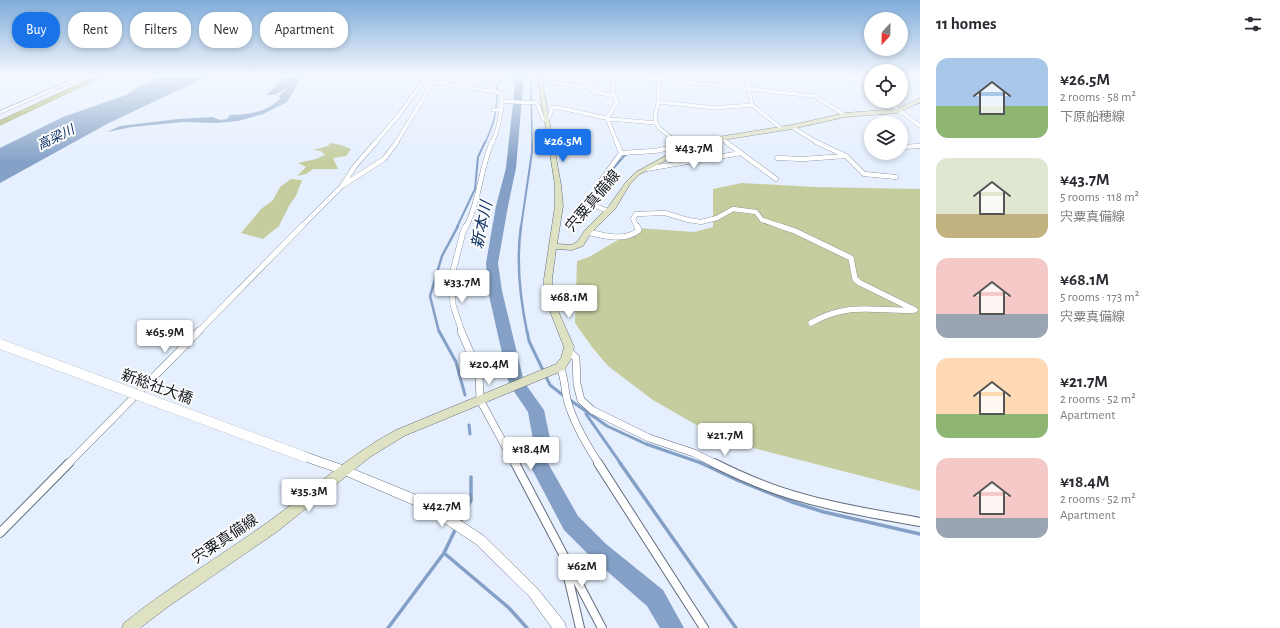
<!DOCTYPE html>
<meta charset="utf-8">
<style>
body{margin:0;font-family:"Alegreya Sans","Noto Sans JP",sans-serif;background:#f2f2f3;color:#2b2b33;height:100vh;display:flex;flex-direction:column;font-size:15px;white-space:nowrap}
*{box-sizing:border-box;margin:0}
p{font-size:13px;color:#7c7c81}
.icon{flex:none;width:22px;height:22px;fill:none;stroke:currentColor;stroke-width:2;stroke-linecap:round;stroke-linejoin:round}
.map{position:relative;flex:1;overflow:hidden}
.drawer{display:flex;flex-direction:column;background:#fff;width:360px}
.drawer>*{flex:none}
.top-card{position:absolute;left:12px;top:12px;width:380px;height:36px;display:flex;gap:8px}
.needle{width:26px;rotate:202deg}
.controls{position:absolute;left:864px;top:12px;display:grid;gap:8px}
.controls a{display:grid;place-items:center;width:44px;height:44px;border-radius:50%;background:#fff;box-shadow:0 2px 6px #0003;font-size:20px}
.price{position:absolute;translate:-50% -34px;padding:0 9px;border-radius:4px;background:#fff;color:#222;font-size:13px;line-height:26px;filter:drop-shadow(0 1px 2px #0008)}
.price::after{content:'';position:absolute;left:50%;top:24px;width:12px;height:9px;margin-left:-6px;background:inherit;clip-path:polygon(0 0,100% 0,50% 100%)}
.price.on{background:#1a73e8;color:#fff}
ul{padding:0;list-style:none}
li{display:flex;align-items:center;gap:12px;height:100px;padding:0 16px}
li span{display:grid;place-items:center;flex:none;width:112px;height:80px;border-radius:12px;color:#555}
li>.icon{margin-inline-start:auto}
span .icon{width:48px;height:48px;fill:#fffc;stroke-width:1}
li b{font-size:17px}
h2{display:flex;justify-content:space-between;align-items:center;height:48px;padding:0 16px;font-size:17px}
.chip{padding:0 14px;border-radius:16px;background:#fff;box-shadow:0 2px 6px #0003;font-size:14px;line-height:36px}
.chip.on{background:#1a73e8;color:#fff}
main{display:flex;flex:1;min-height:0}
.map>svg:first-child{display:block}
.green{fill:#c5cd9f}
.water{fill:#84a0c6}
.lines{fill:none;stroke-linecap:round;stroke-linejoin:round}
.stream-far4{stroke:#84a0c6;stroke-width:1.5}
.stream-far3{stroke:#84a0c6;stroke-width:2}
.stream-far2{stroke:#84a0c6;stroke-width:2.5}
.stream-far1{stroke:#84a0c6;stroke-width:3}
.stream{stroke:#84a0c6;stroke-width:3.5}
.river{fill:#84a0c6;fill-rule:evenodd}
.minor-far4-casing{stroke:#626d7d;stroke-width:4}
.minor-far3-casing{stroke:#626d7d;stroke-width:5}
.minor-far2-casing{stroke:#626d7d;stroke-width:6}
.minor-far1-casing{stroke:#626d7d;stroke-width:8}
.minor-casing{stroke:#626d7d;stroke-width:10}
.tertiary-casing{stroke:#626d7d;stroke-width:1}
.secondary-casing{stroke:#626d7d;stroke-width:1}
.trunk-casing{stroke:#68702d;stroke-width:1}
.minor-far4{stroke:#fff;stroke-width:3.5}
.minor-far3{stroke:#fff;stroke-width:4.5}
.minor-far2{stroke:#fff;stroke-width:5.5}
.minor-far1{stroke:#fff;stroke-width:7}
.minor{stroke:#fff;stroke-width:8}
.tertiary{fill:#fff;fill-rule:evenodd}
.secondary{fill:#dfe2c2;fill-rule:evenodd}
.trunk{fill:#a8b25c;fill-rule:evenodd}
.tertiary-bridge-casing{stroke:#626d7d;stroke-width:10;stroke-linecap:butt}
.tertiary-bridge{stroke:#fff;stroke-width:10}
.labels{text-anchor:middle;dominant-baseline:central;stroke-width:4;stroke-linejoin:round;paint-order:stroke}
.far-water-label{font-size:13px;font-style:italic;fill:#0e3364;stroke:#fbfbfb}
.street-label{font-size:15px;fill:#171b21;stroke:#fbfbfb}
.water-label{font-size:16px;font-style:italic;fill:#0e3364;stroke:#fbfbfb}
</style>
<main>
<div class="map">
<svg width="920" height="628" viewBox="0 0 920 628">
<rect width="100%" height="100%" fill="#e5effe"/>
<path class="green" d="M330,143l11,2 10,4 -5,7 -13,2 5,11h-25l-7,5 -9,2 9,-9 -8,-4 18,-4 9,-4 -4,-4 -8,-1 15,-4z
M291,179l11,1 -6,16 -6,8 -11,22 -16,13 -22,-6 20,-24 12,-9 7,-13z
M742,183l73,4 105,2v302l-171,-44 -44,-17 -52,-30 -45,-34 -16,-19 -17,-24 2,-62 12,-4 49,-29 56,4 19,-5v-38z"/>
<path class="water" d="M165,75h45l-103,49 -107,59v-35l63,-31 63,-22 14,-9z
M288,75h15l-16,27 -24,12 -25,7 -21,2 -34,-1 -51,5 -25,5 13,-6 58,-7 35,-2 7,3 7,-1 3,-4c19,0 36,-3 50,-16l-1,-3 9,-9 -13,8h-9z"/>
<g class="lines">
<path class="stream-far4" d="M912,105l8,-2
M485,143c11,-24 12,-32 12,-59l11,-9
M532,143l-1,-59 3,-9"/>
<path class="stream-far3" d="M594,202l11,-24 20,-23 3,-1
M457,227l18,-38 3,-32 7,-15
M521,227l11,-75v-10"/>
<path class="stream-far2" d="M521,226c-5,35 -1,72 6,106
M439,332l-9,-36 12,-40 16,-30"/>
<path class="stream-far1" d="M439,331l17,31 9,33
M527,331l2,10 21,44 14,11
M570,400l37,26 39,18 58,20
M586,414l35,50
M469,425l1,9"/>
<path class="stream" d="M620,463l116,165
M701,463l36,17 55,22 32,10 96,22
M460,522l11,-22v-23
M444,553l65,55 18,20
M388,628l56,-75 12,-25"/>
<path class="river" d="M516,75h8l-8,93 -8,38 -10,57 4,28 22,91 20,28 8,38 -3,6 -4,4 33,58 28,28 57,46 21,38h-24l-13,-22 -55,-48 -28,-28 -39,-74 3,-6 6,-5 -6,-33 -19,-28 -21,-93 -2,-28 10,-57 10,-38z"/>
<defs>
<path id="minor-far4" d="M599,75l-6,17 22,4
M620,75l194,21 31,19
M746,75l6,30 29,23
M834,75l25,6 12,9
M868,75l3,1
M549,82l46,7
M495,91l-3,-6 10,-10
M501,101l36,2 6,16 3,1 3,-2 3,-10 4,-1 54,12 46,4 -1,-6 3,-15 1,-26
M887,101l33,25
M658,102l57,6 37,-3
M493,110h9
M607,118l10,-16 -5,-11 3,-16
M607,118l10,25
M656,123l3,5 19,15
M792,127l26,16
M721,138l7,5
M375,143l24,-28 29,-40
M396,143l36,-59 4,-2 65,11c1,19 -1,32 -9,50"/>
<path id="minor-far3" d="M617,142l4,11
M677,142l5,4
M726,142l50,37
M816,142l30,14 18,18 32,3
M901,147l19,-1
M621,153l34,-2 24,-5
M777,158l26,1 42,-3
M646,169l95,-16
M342,186l42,-27 13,-17
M608,211l-18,-7 10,-22 21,-29
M301,227l41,-41 13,-20 21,-24
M466,227c14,-27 14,-58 26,-85
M637,227l-4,-8 3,-5 29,-1 23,7 13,2 16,-4 16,-9 23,3 6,8 21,7"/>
<path id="minor-far2" d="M780,226l15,5 56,27 4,21 5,4 55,27c-40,2 -66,-9 -104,13
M588,232c16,4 37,10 51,-2l-2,-4
M198,332l104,-106
M462,332l-9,-27 -1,-30 11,-43 3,-6"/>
<path id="minor-far1" d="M461,331l18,42 1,27 35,64
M569,351l7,7 1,26 4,16 11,10 57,28 45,15 22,11
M560,367c6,13 4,26 9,39 7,21 18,39 30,58
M68,464l131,-133"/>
<path id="minor" d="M515,463l87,165
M598,463l106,165
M714,463c28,14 58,27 89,35 38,11 78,17 117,24
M0,533l69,-70
M565,564l15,64"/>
<path id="tertiary" d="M83,75h6l-89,39v-3z
M305,452l43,15 83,34 53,35 53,52 28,35 1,5h-14l-23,-32 -53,-52 -53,-35 -81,-35 -41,-14 -1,-3 1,-3z"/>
<path id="secondary" d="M541,75h5l-4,5 19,105 2,21 -6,38 14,1 6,-3 8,-12 24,-24 17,-24 10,-10 57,-31 99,-16 53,-12 52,-4 23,-11v4l-22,11 -53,4 -53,12 -95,15 -57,30 -10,10 -15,25 -24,24 -8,13 -11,4 -16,-1 -4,30v12l4,15 18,41 -3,12 -7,11 -160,66 -34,21 -92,74 -109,75 -29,22h-18l2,-5c46,-37 97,-67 144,-101 43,-31 81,-67 128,-92l160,-66 5,-6 3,-11 -16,-41 -4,-15v-12l11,-73v-21l-17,-105z"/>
<path id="trunk" d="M99,75h7l-106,50v-4z"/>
</defs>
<use href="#minor-far4" class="minor-far4-casing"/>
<use href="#minor-far3" class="minor-far3-casing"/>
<use href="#minor-far2" class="minor-far2-casing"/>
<use href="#minor-far1" class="minor-far1-casing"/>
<use href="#minor" class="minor-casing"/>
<use href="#tertiary" class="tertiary-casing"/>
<use href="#secondary" class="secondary-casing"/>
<use href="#trunk" class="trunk-casing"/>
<use href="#minor-far4" class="minor-far4"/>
<use href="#minor-far3" class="minor-far3"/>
<use href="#minor-far2" class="minor-far2"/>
<use href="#minor-far1" class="minor-far1"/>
<use href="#minor" class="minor"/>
<use href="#tertiary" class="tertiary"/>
<use href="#secondary" class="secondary"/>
<use href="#trunk" class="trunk"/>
<defs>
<path id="tertiary-bridge" d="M0,344l305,113"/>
</defs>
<use href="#tertiary-bridge" class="tertiary-bridge-casing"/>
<use href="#tertiary-bridge" class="tertiary-bridge"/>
</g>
<linearGradient id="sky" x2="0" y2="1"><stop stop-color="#80acda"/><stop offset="0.46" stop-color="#f3f8ff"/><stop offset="1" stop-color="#f3f8ff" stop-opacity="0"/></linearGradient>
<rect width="920" height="163" fill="url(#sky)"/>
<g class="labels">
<g class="far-water-label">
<text transform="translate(56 138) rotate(-26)">高梁川</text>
</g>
<g class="street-label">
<text transform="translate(593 201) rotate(-50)">宍粟真備線</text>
<text transform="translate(157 387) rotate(20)">新総社大橋</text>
<text transform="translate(225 539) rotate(-34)">宍粟真備線</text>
</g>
<g class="water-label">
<text transform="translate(482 225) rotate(-78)">新本川</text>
</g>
</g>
</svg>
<div class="controls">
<a><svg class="needle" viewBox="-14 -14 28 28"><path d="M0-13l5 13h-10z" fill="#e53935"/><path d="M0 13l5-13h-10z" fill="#7c7c81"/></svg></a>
<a><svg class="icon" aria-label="locate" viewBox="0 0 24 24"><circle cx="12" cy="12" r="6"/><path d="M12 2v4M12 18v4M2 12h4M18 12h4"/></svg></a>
<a><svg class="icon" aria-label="layers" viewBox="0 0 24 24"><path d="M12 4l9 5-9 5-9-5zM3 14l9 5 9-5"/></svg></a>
</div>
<b class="price on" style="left:563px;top:163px">¥26.5M</b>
<b class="price" style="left:694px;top:170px">¥43.7M</b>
<b class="price" style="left:462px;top:304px">¥33.7M</b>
<b class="price" style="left:569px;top:319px">¥68.1M</b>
<b class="price" style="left:165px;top:354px">¥65.9M</b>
<b class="price" style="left:489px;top:386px">¥20.4M</b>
<b class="price" style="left:725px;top:457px">¥21.7M</b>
<b class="price" style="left:531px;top:471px">¥18.4M</b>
<b class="price" style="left:309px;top:513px">¥35.3M</b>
<b class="price" style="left:442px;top:528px">¥42.7M</b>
<b class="price" style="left:582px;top:588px">¥62M</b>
<div class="top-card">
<a class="chip on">Buy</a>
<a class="chip">Rent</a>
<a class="chip">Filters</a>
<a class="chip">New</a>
<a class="chip">Apartment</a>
</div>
</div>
<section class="drawer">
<h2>11 homes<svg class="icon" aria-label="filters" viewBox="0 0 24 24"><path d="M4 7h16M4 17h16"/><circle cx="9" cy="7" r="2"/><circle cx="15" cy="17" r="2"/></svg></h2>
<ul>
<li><span style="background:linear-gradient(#a9c7e8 60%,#8fb573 0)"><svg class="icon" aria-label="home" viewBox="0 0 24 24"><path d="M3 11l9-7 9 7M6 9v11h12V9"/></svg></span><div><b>¥26.5M</b><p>2 rooms · 58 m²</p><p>下原船穂線</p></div></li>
<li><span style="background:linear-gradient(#dfe7d0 70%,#c2b280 0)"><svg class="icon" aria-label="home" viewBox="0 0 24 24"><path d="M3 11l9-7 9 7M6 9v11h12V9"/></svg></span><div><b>¥43.7M</b><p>5 rooms · 118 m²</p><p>宍粟真備線</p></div></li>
<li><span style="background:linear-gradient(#f6c9c9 70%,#9aa5b1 0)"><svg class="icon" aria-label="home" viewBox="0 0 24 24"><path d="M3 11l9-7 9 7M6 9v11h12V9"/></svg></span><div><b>¥68.1M</b><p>5 rooms · 173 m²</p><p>宍粟真備線</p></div></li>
<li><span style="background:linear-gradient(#ffd9b3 70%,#8fb573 0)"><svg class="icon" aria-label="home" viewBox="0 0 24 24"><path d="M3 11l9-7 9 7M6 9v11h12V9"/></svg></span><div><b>¥21.7M</b><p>2 rooms · 52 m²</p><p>Apartment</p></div></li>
<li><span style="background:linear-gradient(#f6c9c9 75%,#9aa5b1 0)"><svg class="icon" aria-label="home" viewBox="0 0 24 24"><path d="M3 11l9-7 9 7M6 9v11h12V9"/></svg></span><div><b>¥18.4M</b><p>2 rooms · 52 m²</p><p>Apartment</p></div></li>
</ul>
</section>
</main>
